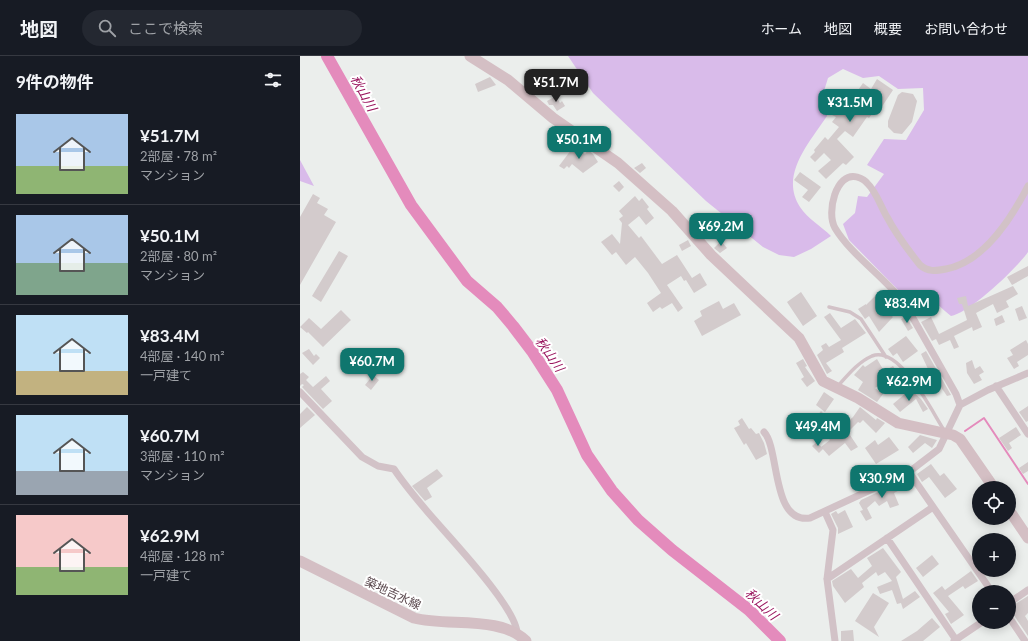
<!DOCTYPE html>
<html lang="ja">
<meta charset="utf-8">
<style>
body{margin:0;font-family:Lato,"Noto Sans JP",sans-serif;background:#242831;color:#f1f3f6;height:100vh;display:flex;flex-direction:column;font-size:15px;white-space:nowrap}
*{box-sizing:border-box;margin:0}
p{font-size:13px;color:#9ea1a6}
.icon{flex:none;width:22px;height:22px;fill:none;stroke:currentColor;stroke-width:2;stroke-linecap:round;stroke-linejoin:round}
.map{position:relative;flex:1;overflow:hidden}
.details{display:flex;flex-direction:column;background:#171b24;width:300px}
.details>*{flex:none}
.buttons{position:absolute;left:672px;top:425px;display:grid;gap:8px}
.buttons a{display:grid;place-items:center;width:44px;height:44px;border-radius:50%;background:#171b24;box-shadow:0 2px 10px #0003;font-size:20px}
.price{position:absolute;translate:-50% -34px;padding:0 9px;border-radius:8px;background:#0f766e;color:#fff;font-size:13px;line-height:26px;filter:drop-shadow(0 1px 2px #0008)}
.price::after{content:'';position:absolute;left:50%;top:24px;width:12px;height:9px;margin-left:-6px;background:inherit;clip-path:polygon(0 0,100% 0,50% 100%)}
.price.current{background:#222;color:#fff}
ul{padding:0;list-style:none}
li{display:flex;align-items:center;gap:12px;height:100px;padding:0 16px}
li+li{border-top:1px solid #363941}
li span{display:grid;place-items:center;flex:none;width:112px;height:80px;border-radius:0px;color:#555}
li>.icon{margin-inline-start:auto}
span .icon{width:48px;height:48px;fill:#fffc;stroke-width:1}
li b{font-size:17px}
h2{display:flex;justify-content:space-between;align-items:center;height:48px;padding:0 16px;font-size:17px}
header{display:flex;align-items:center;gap:24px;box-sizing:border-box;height:56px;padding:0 20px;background:#171b24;border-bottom:1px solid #363941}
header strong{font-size:19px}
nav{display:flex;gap:22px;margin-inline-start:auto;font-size:14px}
.search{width:280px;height:36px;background:#242831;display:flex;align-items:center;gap:10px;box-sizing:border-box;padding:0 14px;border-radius:22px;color:#9ea1a6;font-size:15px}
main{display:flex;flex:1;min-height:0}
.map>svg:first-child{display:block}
.green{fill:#d9bbea}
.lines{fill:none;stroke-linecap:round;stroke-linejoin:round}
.stream{stroke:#e48bbc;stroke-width:2}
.river{stroke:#e48bbc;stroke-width:12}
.building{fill:#d3cbcc}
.lane{stroke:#d2c2c7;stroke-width:3.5}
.street{stroke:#d2c2c7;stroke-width:7}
.secondary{stroke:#d4bfc4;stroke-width:11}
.labels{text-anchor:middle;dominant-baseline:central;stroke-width:4;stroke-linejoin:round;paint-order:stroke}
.street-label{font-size:12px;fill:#57454a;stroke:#fff}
.water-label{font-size:13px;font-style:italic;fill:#9a155e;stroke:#fff}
</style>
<header>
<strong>地図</strong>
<div class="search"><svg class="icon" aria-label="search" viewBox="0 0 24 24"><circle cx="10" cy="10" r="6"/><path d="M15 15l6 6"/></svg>ここで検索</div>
<nav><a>ホーム</a><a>地図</a><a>概要</a><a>お問い合わせ</a></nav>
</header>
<main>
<section class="details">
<h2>9件の物件<svg class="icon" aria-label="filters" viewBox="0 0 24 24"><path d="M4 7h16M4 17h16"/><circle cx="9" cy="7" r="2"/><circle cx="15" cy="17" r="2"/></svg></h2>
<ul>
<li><span style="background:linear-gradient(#a9c7e8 65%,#8fb573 0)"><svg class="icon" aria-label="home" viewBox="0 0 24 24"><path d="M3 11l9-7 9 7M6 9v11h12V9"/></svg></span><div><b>¥51.7M</b><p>2部屋 · 78 m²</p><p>マンション</p></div></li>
<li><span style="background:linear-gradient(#a9c7e8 60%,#7fa58c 0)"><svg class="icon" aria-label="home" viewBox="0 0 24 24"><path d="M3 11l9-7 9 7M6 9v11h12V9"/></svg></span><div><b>¥50.1M</b><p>2部屋 · 80 m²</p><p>マンション</p></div></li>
<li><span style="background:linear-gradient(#bfe0f5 70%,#c2b280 0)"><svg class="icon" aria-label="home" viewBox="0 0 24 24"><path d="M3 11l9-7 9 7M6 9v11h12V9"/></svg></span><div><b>¥83.4M</b><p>4部屋 · 140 m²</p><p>一戸建て</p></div></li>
<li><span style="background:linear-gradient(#bfe0f5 70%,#9aa5b1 0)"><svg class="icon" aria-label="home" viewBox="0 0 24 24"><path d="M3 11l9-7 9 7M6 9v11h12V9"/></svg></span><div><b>¥60.7M</b><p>3部屋 · 110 m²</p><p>マンション</p></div></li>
<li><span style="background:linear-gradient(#f6c9c9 65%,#8fb573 0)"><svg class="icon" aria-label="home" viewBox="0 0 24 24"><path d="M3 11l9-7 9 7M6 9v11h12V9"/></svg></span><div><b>¥62.9M</b><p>4部屋 · 128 m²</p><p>一戸建て</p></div></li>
</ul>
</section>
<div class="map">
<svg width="728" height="585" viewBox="0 0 728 585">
<rect width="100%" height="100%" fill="#ebeeec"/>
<path class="green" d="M268,0h460v196c-11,16 -58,61 -77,64 -20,-16 -15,-18 -42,-15l-60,-61 -6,-16 12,-11 3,-17 9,1 17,-23 -17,-9 17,-26 22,1 18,-30 -1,-22 -25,1 -19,-13 -16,2 -20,-9 -15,9 -4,13 3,25c-17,26 -48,59 -27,91 7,11 22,20 31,29l-20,13 -17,8 -15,-2 -16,-8 -57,-46 -113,-108z
M0,104l14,26 -14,-5z"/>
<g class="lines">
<path class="stream" d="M665,375l19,-13 44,66"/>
<path class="river" d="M27,0l84,149 56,76 30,26 16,19 19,25 25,39 30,65 25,36 26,29 34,30 77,60 31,31"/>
</g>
<path class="building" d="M190,21l6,8 -18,7 -3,-8z
M577,23l16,11 -12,18 -3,-2 -9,12 -2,-1 -14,20 -8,-6 -8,8 17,18 -8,8 -3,-2 -17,16 -8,-8 13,-11 -7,-7 -9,9 -5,-5 5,-5 -1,-2 11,-13 3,3 11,-13 -7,-5 4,-5 -4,-2 5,-8 -2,-2 10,-15 9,6 9,-13 8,6z
M602,36l11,2 4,7 -5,21 -10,12 -8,-1 -6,-6v-6l10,-26z
M256,40l4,7 2,-2 3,5 -8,5 -4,-6h-4l-2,-4z
M274,90l11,8 3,-4 5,4 5,8 -15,11 -11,-9 -3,4 -2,-2 -3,3 -5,-3z
M342,107l4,5 -6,5 -6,-5z
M500,116l21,15 -12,15 -7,-5 6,-7 -14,-10z
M319,125l5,6 -5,5 -6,-6z
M13,138l7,4 -3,5 11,6 -4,6 12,7 -36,63v-68z
M335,140l4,5 3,-3 7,9 -2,2 7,9 -8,7 -7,-9 -11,9 11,13 2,-2 21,28 15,-9 15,23 8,-5 7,12 -13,8 -8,-13 -2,1 -3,-5 -14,9 16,23 -5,4 -6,-9 -10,6 -2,-2 -7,5 -6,-9 14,-10 -13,-20 -13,-16 -9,8 -10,-13 -4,3 -11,-13 11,-8 8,10 2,-21 -3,-4 4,-3 -4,-5z
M388,184l3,6 -9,5 -3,-6z
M421,185l6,7 -7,5 -6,-5z
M39,195l9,5 -27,46 -9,-6z
M728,210v10l-16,9 -5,-8z
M713,230l5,8 -12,7 3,6 -12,6 -4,-9 -17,9 6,14 -9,4 -1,-4 -18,9 5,11 -5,2 -4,-9 -11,5 -3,-6 -4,2 -11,-19 10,-5 8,17 28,-14 -5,-16h-3l-2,-6 9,-2 2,10z
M580,235l12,12 -6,7 7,7 -14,15 -10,-16 -4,3 -7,-10 8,-5v1z
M501,236l16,24 -14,10 -16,-24z
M419,245l4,8 11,-6 7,12 -39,21 -8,-15 8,-5 -2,-5z
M722,250l5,12 -8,3 -4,-12z
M41,254l10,10 -28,27 -15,-15 -1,1 -7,-6 9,-9 12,11z
M530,257l11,15 14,-9 11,14 -24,15 2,4 -18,11 6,8 -5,3 -10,-19 6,-5 -2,-4 5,-3 3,4 12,-7 -17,-23z
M702,259l3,7 -9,4 -2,-7z
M606,261l7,11 -5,3 -7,-12z
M606,280l12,15 -15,11 -6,-9 -4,3 -5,-7z
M726,284l2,4v11l-11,7 2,4 -5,3 -7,-11 6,-3 -3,-5z
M9,293l5,7 2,-2 4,4 -7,7 -11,-12z
M626,295l25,44 -4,1 -11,-16 -9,3 -4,-11 5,-3 -7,-15z
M503,303l4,7 -2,1 10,14 -8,6 -6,-8 3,-2 -8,-14z
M577,303l7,12 9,-5 6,9 2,-3 5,5 -3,6 -8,-7 -20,12 8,6 -6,8 -19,-12 5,-8 -9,-7 9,-10 2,2z
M672,304l3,9 5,-3 4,6 -5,3 3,5 -8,4 -7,-11 -1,-10z
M3,316l6,5 -3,3 7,7 13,-11 4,5 -9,8 11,12 -9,8 -21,-22 2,-2 -2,-1 -2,2v-12z
M73,319l6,5 -8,10 -6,-5z
M611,334l10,9 7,10 -5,3 -7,-13 -16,13 -7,-8 13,-11 3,4 4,-3z
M524,336l10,7 -9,13 -9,-7z
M728,350v15l-2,1 -7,-10z
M7,351l8,8 -15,13v-14z
M560,351l16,13 1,-2 8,5 -9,10 -13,-13 -3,3 -2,-1 -10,10 10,15 -7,4 -6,-8 -16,13 -8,-9 9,-7 -10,-11 8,-7 8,10 17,-15z
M521,355l9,9 -5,4 -8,-8z
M442,362l7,11 2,-1 5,6 3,-1 5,10 3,11 -11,6 -10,-17 -2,2 -10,-17 6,-3 -2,-4z
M716,371l5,8 -12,8 3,5 -4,3 -9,-13z
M620,379l17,5 -5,8 -7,-5 -12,10 -5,-6z
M589,381l10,13 -23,14 -11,-16 10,-8 3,5z
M517,386l6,7 -4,4 -7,-7z
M728,406v9l-5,3 -4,-6z
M631,408l9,12 4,-3 13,16 -12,9 -16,-21 -7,5 -5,-8z
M137,413l6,7 -16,12 5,9 -7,4 -13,-15z
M604,424l3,6 -13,7 5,12 -9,3 -3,-7 -8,5 -4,-5 -8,7 5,10 -6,3 -6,-10 3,-1 -4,-7 2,-3z
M545,454l8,17 -15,7v-6l-7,-14 5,-3 2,3z
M583,492l18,24 -5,5 7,22 12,-8 5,6 -17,12 -2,-6 -4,1 -5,-14 -12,4 -3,-7 15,-6 -7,-9 -7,4 -2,-4 -14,11 2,4 -19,16 -12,-17 -1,-5 19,-12 7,9 14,-12 -5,-8z
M632,499l7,9 -16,13 -7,-9z
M671,515l7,10 -13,8 -2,-3 -15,10 16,19 -13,9 -6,-10 4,-2 -16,-19 9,-7 3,4z
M573,537l16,10 -15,24 5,10 -24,-16z
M728,540v17l-3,3 3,5v15l-15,-22 -4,-2v-4z
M632,562l8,9 -17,14h-22l16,-10z
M553,574l1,11h-13v-10z"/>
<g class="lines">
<path class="lane" d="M529,251l21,5 11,7 25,38
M537,331c10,-11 21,-25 35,-31 28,-11 60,56 72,74"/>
<path class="street" d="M696,330l32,48
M0,336l62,65 16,9 16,3c10,15 21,28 32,41 19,23 92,98 91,124
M660,349l-4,-11 -51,-90c-19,-26 -54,-49 -70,-76 -9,-15 1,-57 22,-51 3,1 8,3 10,6 9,8 14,24 20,34 9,17 21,33 33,48 8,7 15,6 26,4 38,-7 65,-50 82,-83
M464,376c16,17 7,92 46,86l99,-46 30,-23 21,-44 28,-15 40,-17
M609,416l83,120
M525,456l8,18 -6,49 8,62
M587,482l69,102
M527,523l106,-72
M709,547l19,-13
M709,561l16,24
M654,585l28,-19"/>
<path class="secondary" d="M170,0l38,24 45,38 65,45 54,48 39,44 88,83 24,43 35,17 40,25 55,12 7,4 34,49
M709,454l19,28
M0,505l114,57c34,9 86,-3 112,23"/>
</g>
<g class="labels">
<g class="street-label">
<text transform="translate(93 537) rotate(25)">築地吉水線</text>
</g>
<g class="water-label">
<text transform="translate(64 37) rotate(61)">秋山川</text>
<text transform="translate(250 298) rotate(55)">秋山川</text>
<text transform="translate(462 548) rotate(43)">秋山川</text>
</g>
</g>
</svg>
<div class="buttons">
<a><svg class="icon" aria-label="locate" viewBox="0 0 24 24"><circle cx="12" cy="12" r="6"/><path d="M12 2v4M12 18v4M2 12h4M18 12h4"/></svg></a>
<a>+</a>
<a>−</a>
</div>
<b class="price current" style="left:256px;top:47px">¥51.7M</b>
<b class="price" style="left:550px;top:67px">¥31.5M</b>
<b class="price" style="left:279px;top:104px">¥50.1M</b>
<b class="price" style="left:421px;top:191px">¥69.2M</b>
<b class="price" style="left:607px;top:268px">¥83.4M</b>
<b class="price" style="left:72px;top:326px">¥60.7M</b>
<b class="price" style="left:609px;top:346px">¥62.9M</b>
<b class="price" style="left:518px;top:391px">¥49.4M</b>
<b class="price" style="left:582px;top:443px">¥30.9M</b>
</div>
</main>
